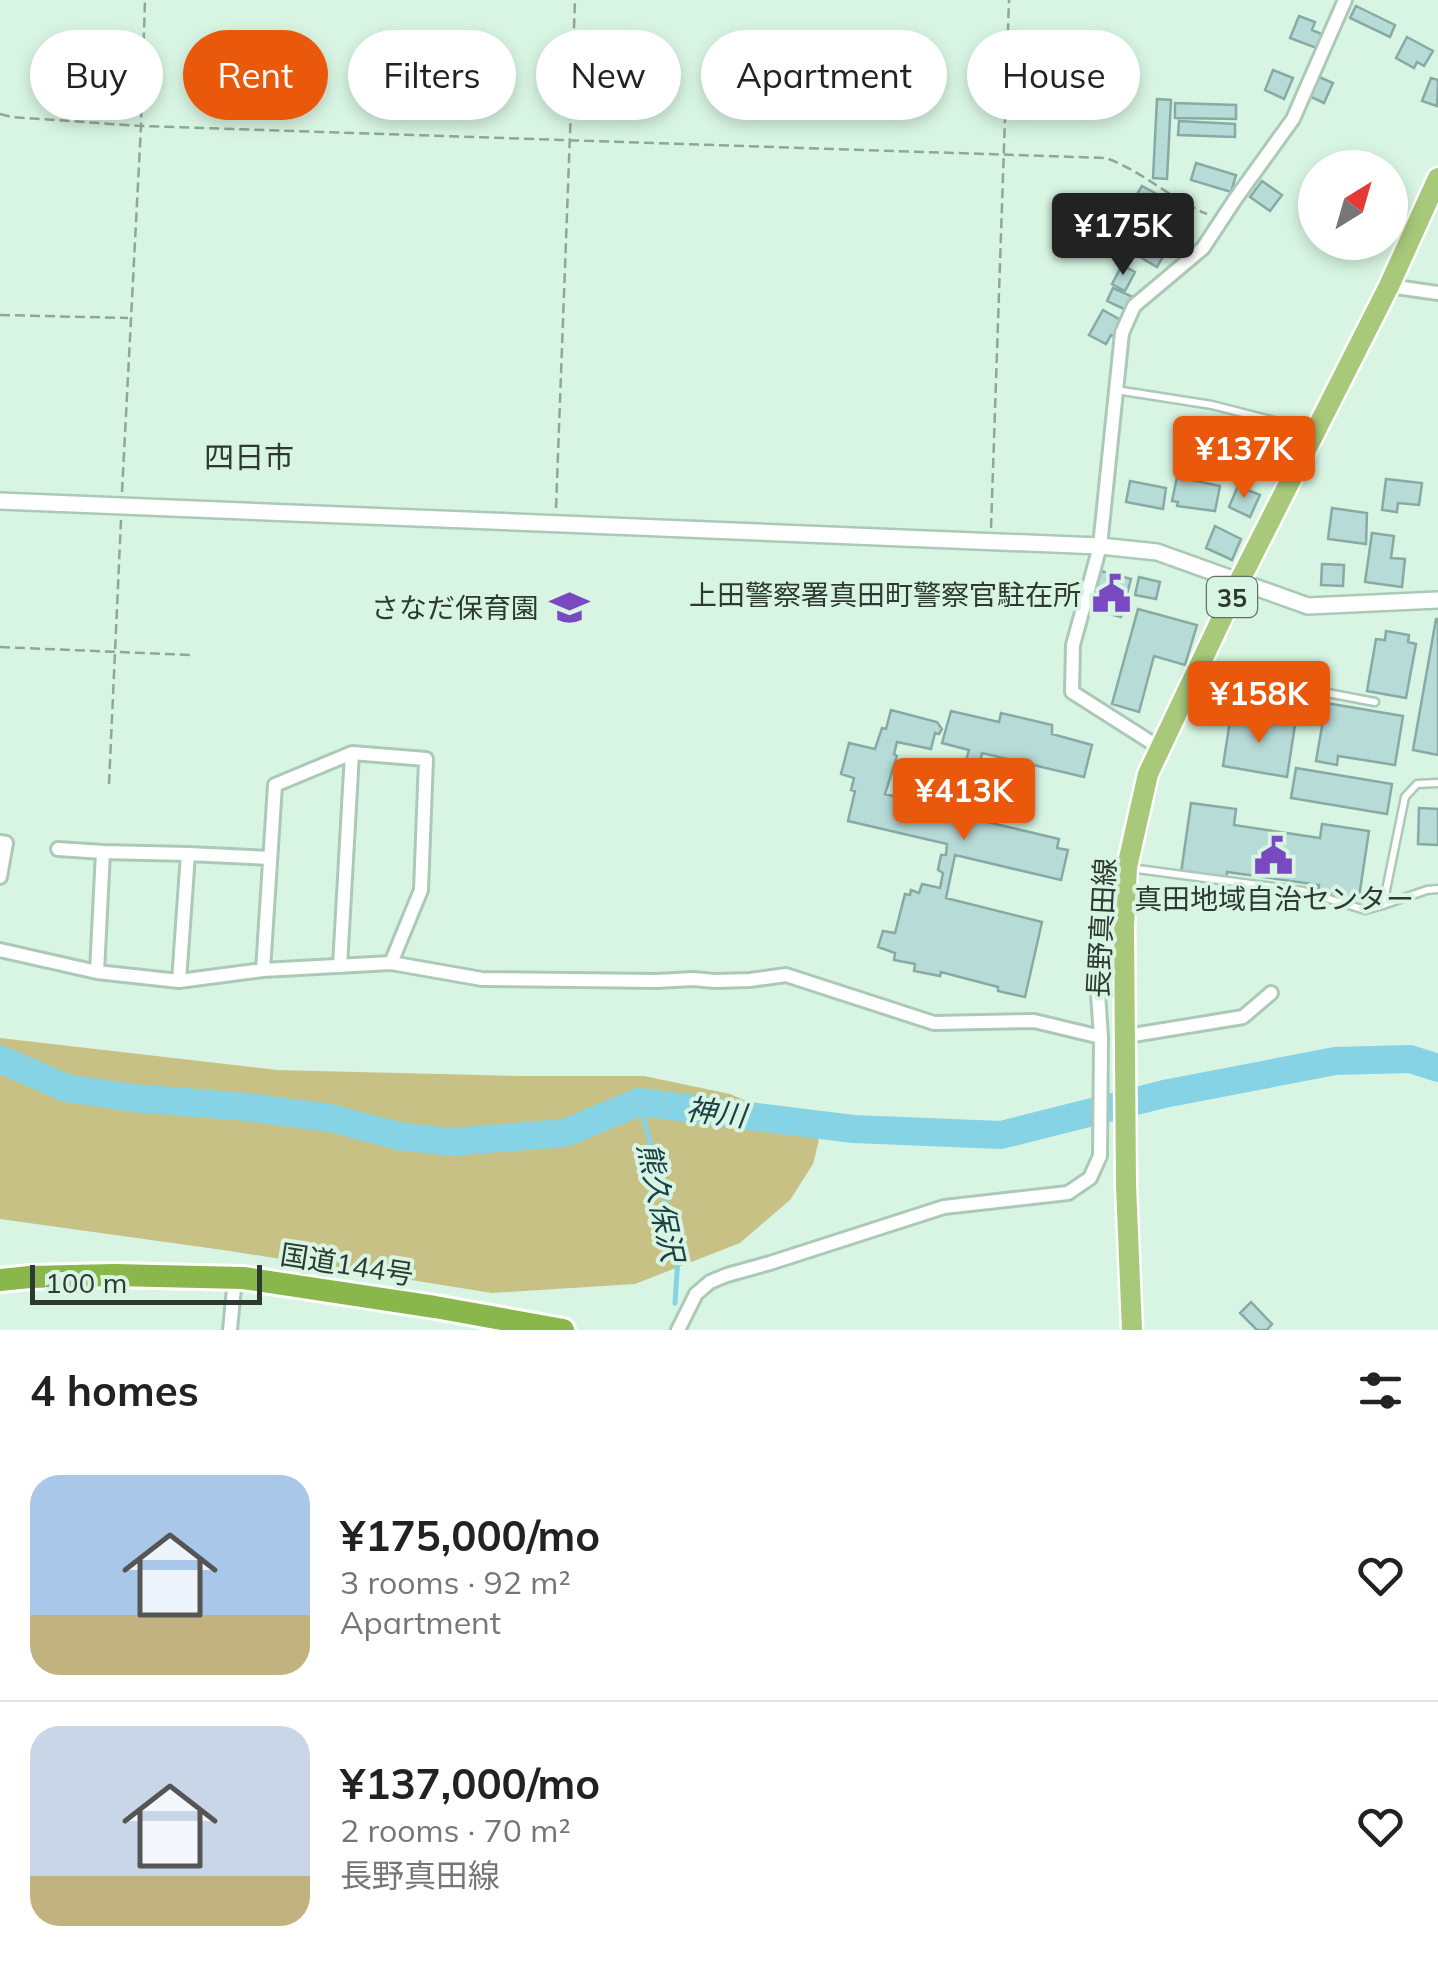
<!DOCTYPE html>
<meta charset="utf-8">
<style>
body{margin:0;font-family:Mulish,"Noto Sans JP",sans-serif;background:#f6f6f6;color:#222;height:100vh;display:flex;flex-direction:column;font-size:38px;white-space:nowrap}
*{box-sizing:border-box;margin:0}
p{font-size:32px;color:#767676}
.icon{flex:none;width:55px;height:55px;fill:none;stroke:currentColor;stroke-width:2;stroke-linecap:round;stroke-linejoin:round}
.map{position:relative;height:1330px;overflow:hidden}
.side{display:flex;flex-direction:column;background:#fff;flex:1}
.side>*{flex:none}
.hud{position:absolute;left:30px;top:30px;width:1380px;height:90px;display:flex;gap:20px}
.needle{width:65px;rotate:37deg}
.tools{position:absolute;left:1298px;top:150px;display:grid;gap:20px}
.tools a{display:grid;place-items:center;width:110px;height:110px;border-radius:50%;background:#fff;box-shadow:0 5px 15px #0003;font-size:50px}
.scale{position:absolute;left:30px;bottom:25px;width:232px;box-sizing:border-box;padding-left:10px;border:5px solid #2e3932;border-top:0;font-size:28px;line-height:35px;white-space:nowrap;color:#2e3932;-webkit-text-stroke:8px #d8f5e3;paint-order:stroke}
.price{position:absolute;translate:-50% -85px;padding:0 22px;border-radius:10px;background:#ea580c;color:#fff;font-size:32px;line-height:65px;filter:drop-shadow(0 2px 5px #0008)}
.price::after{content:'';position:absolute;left:50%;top:60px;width:30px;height:22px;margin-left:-15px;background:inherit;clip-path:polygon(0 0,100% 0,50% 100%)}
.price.on{background:#222;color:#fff}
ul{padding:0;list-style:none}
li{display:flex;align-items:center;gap:30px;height:250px;padding:0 30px}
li+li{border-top:2px solid #e0e0e0}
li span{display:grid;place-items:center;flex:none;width:280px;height:200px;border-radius:30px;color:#555}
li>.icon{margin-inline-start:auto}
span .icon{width:120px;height:120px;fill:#fffc;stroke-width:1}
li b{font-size:42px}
h2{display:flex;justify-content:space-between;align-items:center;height:120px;padding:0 30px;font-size:42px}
.tag{padding:0 35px;border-radius:45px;background:#fff;box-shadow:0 5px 15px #0003;font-size:35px;line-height:90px}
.tag.on{background:#ea580c;color:#fff}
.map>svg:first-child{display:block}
.forest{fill:#c8c185}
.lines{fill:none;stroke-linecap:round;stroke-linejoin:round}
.stream{stroke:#86d3e5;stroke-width:5}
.river{stroke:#86d3e5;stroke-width:28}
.building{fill:#b7dbd7;stroke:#87aaa5;stroke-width:2.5}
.service-casing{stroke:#acc9b7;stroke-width:11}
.minor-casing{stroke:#acc9b7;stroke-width:18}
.tertiary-casing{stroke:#acc9b7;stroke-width:20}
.primary-casing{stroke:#fff;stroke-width:25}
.trunk-casing{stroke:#fff;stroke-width:28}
.path{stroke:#90a698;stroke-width:2.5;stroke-dasharray:10 5;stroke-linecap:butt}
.service{stroke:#fff;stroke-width:6}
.minor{stroke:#fff;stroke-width:12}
.tertiary{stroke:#fff;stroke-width:15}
.primary{stroke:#a7c979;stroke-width:20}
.trunk{stroke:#8ab74c;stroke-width:22}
.labels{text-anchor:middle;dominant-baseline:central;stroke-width:8;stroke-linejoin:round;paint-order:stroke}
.shield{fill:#d8f5e3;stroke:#617167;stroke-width:2.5}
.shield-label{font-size:25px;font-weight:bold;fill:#2e3932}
.poi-label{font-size:28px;fill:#2e3932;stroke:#d8f5e3;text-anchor:end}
.street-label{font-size:28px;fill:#2e3932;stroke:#d8f5e3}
.neighbourhood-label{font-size:30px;fill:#2e3932;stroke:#d8f5e3}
.water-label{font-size:30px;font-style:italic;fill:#1c4048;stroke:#d8f5e3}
</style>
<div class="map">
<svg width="1438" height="1330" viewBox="0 0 1438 1330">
<rect width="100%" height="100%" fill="#d8f5e3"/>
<path class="forest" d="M0,1038l277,32 245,6h122l86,18 73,31 16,15 -6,24 -23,36 -50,43 -105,41 -143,9 -262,-42 -230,-32z"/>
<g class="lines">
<path class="stream" d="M639,1102l26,96 13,59 -3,46"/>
<path class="river" d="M0,1059l66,29 67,10 113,9 84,11 68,18 53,6 114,-9 74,-31 214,27 148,6 163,-41 171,-33 75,-2 28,9"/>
</g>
<path class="building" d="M1356,6l39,19 -5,12 -40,-19z
M1299,16l16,6 -3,8 12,5 -5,14 -29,-11z
M1407,37l26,14 -9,15 -7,-4 -3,6 -18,-10z
M1273,70l20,8 -9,21 -19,-9z
M1319,77l14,6 -9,20 -15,-7z
M1431,78l7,2 -1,26 -15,-5z
M1157,99l14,1 -4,79 -14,-1z
M1175,103l61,2v14l-61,-1z
M1179,121l56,3v13l-57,-2z
M1196,163l40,12 -5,17 -40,-12z
M1262,181l20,14 -12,16 -20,-14z
M1142,186l35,19 -7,13 -36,-19z
M1137,235l28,18 -8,14 -29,-17z
M1122,265l13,7 -10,19 -13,-7z
M1113,288l20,9 -7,13 -19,-9z
M1103,310l21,12 -8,16 -5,-3 -5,9 -17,-9z
M1177,477l43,9 -5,25 -38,-5 1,-4 -6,-1z
M1386,479l36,4 -3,22 -21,-2 -1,9 -15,-2z
M1130,481l36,7 -3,21 -37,-7z
M1238,486l22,9 -10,22 -21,-10z
M1332,508l35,5 -1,31 -38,-5z
M1215,526l26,13 -9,21 -26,-12z
M1372,533l22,3 -3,22 14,1 -3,28 -37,-5z
M1322,564l22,1 -1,21 -22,-1z
M1101,571l30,8 -10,38 -31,-8z
M1139,577l21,5 -4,17 -21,-4z
M1138,609l59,16 -12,40 -31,-9 -15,56 -27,-8z
M1436,619h2v136l-25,-5z
M1386,631l23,4 -1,7 8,2 -10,54 -39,-7 9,-52 9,1z
M1326,703l77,13 -8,49 -57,-9 -1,9 -21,-4z
M891,710l46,12 5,7 -3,5 -4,-1 -4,16 -34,-7 -3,12 3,2 -12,38 67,16 8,-43h4l5,-17 -27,-7 9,-32 48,11 2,-9 51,12v9l40,11 -8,32 -102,-24 -4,19 25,6 -7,33 -5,-1 -4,12 72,17 -2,9 11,2 -7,30 -106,-25 -9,43 96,24 -17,75 -27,-6v-4l-57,-15 -1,4 -26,-5 1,-7 -21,-4 1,-7 -17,-6 5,-16 12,2 10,-39 5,1 1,-5 8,3 3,-9 18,4 3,-15 -5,-3 3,-15h5l1,-11 -99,-23 7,-30 -4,-1 3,-12 -13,-4 8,-31 26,6 7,-21 4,1z
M1231,714l64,11 -8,52 -64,-11z
M1296,768l96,16 -5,30 -96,-16z
M1191,803l45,6 -2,16 86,13 2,-14 47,7 -10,66 -41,-6 1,-6 -92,-13 -1,7 -45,-6z
M1419,808l19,1v36l-20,-1z
M1251,1302l21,22 -5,6h-10l-17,-17z"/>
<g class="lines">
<defs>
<path id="service" d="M1116,390l96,15 97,25
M1204,670l50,11 68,11v-10
M1322,692l53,10
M1438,783l-21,1 -12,13 -22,108 44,-15 11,-1
M1130,868l173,23 62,19 18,-5"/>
<path id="minor" d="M1389,286l49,7
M1160,748l-88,-56 1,-47 27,-99 22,-213 12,-27 69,-58 33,-50 57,-79 52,-119
M0,842l6,1 -6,34
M58,849l45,3
M188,854l82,4
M0,950l97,22 82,9 84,-11 128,-7 91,16 175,2 36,-2 22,2 35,-1 36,-5 148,48 100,-2 67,16
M340,966l12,-213
M263,970l12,-185 77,-32 74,6 -5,131 -30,73
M97,972l6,-120 85,2 -9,127
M1133,1035l110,-18 28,-24
M230,1330l5,-52
M678,1330l18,-36 14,-12 17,-7 43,-12 174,-56 124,-14 22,-15 10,-22 1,-119 -6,-87 6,-52 8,-23 18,-8"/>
<path id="tertiary" d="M0,501l1100,45 57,6 151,54 130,-6"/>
<path id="primary" d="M1132,1330l-6,-145 -2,-259 3,-59 21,-93 92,-194 149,-294 49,-108"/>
<path id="trunk" d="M0,1280l30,-3 84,-2 129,3 192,29 128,23"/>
</defs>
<use href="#service" class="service-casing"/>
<use href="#minor" class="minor-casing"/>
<use href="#tertiary" class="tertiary-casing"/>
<use href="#primary" class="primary-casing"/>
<use href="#trunk" class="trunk-casing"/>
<path class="path" d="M0,114l12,3 129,9 965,32c36,13 65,41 101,56
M0,315l128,3
M122,492l19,-366 4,-126
M556,508l19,-508
M991,528l18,-528
M0,647l191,8
M109,784l12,-264"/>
<use href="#service" class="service"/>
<use href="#minor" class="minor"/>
<use href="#tertiary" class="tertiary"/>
<use href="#primary" class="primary"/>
<use href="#trunk" class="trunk"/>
</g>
<defs>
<symbol id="civic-bare" viewBox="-9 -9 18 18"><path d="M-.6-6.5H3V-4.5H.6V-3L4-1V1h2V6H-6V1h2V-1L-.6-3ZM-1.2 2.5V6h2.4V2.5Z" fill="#7949c1" stroke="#d8f5e3" stroke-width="2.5" paint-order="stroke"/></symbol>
<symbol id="school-bare" viewBox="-9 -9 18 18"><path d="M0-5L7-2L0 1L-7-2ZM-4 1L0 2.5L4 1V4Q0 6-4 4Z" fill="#7949c1" stroke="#d8f5e3" stroke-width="2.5" paint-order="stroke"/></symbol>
</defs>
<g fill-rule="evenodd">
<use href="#civic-bare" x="1084" y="566" width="55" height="55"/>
<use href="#school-bare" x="542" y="580" width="55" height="55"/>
<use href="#civic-bare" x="1246" y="828" width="55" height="55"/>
</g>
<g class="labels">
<rect class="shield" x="1207" y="577" width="50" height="40" rx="8"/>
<g class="shield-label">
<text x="1232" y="597">35</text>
</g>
<g class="poi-label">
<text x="1081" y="594">上田警察署真田町警察官駐在所</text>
<text x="539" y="607">さなだ保育園</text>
<text x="1274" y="898" text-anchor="middle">真田地域自治センター</text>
</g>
<g class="street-label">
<text transform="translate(1101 928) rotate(-87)">長野真田線</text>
<text transform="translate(347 1264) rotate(9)">国道144号</text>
</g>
<g class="neighbourhood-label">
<text x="249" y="457">四日市</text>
</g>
<g class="water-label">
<text transform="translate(716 1112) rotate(7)">神川</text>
<text transform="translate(661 1202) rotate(78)">熊久保沢</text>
</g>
</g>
</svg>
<div class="tools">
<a><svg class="needle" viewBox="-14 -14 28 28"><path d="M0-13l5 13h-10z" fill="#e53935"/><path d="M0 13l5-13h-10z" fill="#767676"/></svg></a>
</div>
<div class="scale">100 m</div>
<b class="price on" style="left:1123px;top:278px">¥175K</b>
<b class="price" style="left:1244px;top:501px">¥137K</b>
<b class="price" style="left:1259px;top:746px">¥158K</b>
<b class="price" style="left:964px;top:843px">¥413K</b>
<div class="hud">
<a class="tag">Buy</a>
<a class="tag on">Rent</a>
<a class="tag">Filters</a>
<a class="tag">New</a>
<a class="tag">Apartment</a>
<a class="tag">House</a>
</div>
</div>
<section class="side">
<h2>4 homes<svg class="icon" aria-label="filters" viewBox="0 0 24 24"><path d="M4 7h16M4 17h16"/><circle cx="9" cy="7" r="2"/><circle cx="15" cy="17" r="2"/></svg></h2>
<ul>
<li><span style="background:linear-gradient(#a9c7e8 70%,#c2b280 0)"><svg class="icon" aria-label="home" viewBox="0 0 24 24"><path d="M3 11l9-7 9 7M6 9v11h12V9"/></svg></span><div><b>¥175,000/mo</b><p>3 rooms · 92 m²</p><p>Apartment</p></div><svg class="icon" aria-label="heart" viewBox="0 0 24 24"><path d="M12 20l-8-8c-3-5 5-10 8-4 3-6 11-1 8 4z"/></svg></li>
<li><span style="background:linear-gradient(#c9d6e8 75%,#c2b280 0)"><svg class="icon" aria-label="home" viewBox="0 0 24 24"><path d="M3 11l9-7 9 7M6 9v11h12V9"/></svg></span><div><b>¥137,000/mo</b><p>2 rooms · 70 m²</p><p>長野真田線</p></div><svg class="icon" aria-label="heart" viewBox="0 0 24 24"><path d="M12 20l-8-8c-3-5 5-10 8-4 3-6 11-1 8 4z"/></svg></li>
</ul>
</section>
